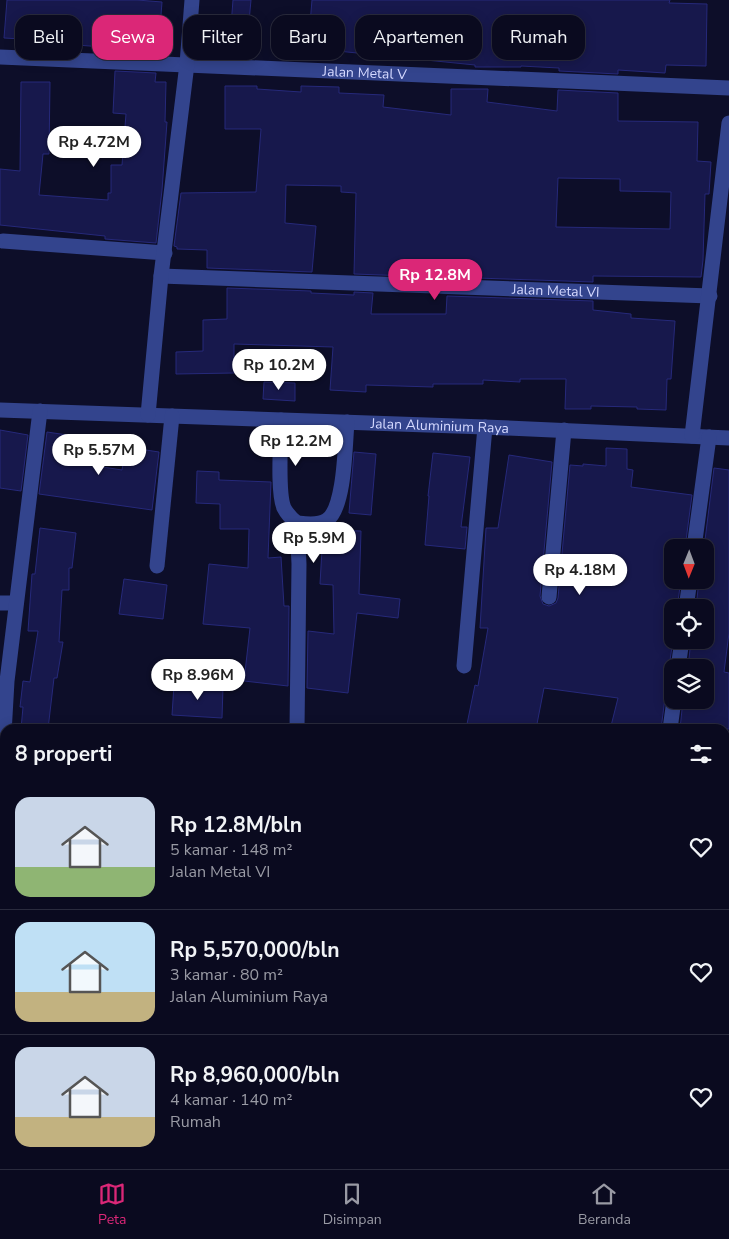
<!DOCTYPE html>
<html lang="id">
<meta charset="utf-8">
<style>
body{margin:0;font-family:"Nunito Sans",sans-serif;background:#18182c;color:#f1f3f6;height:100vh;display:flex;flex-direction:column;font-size:19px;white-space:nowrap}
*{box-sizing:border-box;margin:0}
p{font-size:16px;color:#999aa4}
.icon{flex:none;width:28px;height:28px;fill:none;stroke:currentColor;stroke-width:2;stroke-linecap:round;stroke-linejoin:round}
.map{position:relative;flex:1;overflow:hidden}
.panel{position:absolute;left:0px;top:724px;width:730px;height:446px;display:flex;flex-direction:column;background:#0a0a1f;border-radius:15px 15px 0 0;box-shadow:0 2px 12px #0003,0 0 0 1px #2a2b3d}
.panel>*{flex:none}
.hud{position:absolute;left:15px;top:15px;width:700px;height:45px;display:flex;gap:10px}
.needle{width:32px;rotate:181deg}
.fabs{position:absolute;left:664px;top:539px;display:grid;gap:10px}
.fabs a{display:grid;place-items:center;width:50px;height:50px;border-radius:10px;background:#0a0a1f;box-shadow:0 2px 12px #0003,0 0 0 1px #2a2b3d;font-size:25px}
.price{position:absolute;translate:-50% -42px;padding:0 11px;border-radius:18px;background:#fff;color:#222;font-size:16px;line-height:32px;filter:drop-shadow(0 1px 2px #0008)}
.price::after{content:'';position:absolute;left:50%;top:30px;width:15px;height:11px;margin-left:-8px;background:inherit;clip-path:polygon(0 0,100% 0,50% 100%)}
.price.active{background:#db2777;color:#fff}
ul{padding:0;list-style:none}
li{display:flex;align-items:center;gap:15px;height:125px;padding:0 15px}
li+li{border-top:1px solid #2a2b3d}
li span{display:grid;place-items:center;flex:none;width:140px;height:100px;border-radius:15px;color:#555}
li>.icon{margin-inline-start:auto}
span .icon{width:60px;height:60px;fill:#fffc;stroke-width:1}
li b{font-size:21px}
h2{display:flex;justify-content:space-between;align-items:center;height:60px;padding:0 15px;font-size:21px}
.tag{padding:0 18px;border-radius:15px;background:#0a0a1f;box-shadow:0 2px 12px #0003,0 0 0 1px #2a2b3d;font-size:18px;line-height:45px}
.tag.active{background:#db2777;color:#fff}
.dock{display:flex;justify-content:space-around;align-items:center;height:70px;border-top:1px solid #2a2b3d;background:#0a0a1f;font-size:14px;color:#999aa4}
.dock a{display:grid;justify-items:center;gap:2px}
.dock .active{color:#db2777}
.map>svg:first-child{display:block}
.building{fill:#17184c;stroke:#26297a;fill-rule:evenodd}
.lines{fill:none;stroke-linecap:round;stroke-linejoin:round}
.minor{stroke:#33448d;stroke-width:15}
.labels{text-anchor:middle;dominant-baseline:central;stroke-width:4;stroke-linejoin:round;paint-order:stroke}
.street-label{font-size:14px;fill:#d5d9ff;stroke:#0d0e29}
</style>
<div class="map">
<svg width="729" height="1169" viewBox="0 0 729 1169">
<rect width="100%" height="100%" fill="#0d0e29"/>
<path class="building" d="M7,0h130l25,2 -4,52 -43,-1v-5l-38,-3v-3l-73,-4z
M233,0h18l-5,54 -17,-2z
M312,0h358l-1,3 38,1 -1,62 -40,-1 -1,8 -47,-3v4l-59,-3v-3l-38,-2v1h-46v-2l-167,-17z
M115,71l41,2 -1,9h11l-1,40h2l-5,68 -6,53 -51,-4v-3l-105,-11v-56l20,2 1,-89h29l-1,72h-6l-4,41 69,5v-7h3v-28h11l4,-51 -13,-1z
M225,86h32v3l44,3v-6l38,1v6l45,2 -1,12 68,8v-26h37l-1,13 70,9 1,-21 60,3v28l80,1 -1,39 14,1 -2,32h-4l-2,66 -2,17 -108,-1v6l-145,-5 1,-11h-39l-1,10 -55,-2 2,-81 -15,-1v-6l-55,-1 -1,38 31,3 -4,46 -105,-4v-18l-30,-1v-2l-3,-1 7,-53 75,-1 5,-63h-36zM558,178l62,1v12l51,1 -1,37 -114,-2z
M227,288l84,3v2l43,2v-3l19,1 -2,21h75l1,-18 146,5v9l38,4v4l44,3 -4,58h-4l-1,31 -29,-1v-2l-46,-1v3h-26l1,-30h-46v3l-37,-2v4h-50v3l-67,-2v7l-36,-2 3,-43 -99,-3v29l-58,1v-22l27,-1v-31l24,-1z
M264,382l31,1v18l-32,-2z
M0,430l28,5 -7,56 -21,-3z
M47,432l27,4 -3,26 51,8 4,-23 33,5 -7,58 -113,-16z
M606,448l21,1v20l6,1 -2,17 61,8 -7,53h-13v32h9l-4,28h-5l1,32 -4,27 3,9v15l-5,3 -2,4 -4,31h-39l-11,-3 7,-28 -74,-10 -8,41h-70l9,-44 3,1 10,-58h-8l6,-100h12l11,-73 43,7 -12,134 3,8 6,2 7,-3 2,-5 12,-133 13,1v-2l23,2z
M354,452l22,2 -5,61 -22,-2z
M433,453l37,4 -9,70h6l-2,22 -40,-4 4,-49h-1z
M714,468l15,2v163l-5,39 5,1v56h-49l3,-29h22v-32h-17l3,-28h14v-32h-9l3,-28h6v-32h-1z
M197,471l22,1v8l52,2 -3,76 13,-1 3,49h5l-1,80 -44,-5 6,-53 -47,-4 6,-60 39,4 1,-39h-29v-25l-24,-1z
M40,528l36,5 -4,35h-3v22h-7l-3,52h4l-6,36h-3l-6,51h-27l2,-22h-3l3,-26 7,1 8,-51h-10l4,-57h3z
M328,530l33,1 -2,63 41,5 -2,19 -41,-5 -9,80 -41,-5 1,-57 26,3 -1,-49 -13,-1 3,-52z
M124,579l43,6 -4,34 -44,-5z
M174,685l49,2 -1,31 -50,-3z"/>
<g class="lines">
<g class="minor">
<path id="s1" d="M0,57l729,31"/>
<path d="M3,241l162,12"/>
<path id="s2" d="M161,276l549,20"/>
<path id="s3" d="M0,410l485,17 244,11"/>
<path d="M148,415l13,-139 26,-212 5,-64"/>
<path d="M281,420c0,19 -4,73 3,88 3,6 8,11 13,15"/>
<path d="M692,436l37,-313"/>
<path d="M694,548l15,-111"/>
<path d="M157,566l15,-150"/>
<path d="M549,597l15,-167"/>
<path d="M0,603h16"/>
<path d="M686,608l4,-28"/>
<path d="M464,666l21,-239"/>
<path d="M678,668l4,-28"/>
<path d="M297,729l2,-165 -2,-41c10,1 22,3 30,-3 18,-12 18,-76 20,-98"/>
<path d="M670,729l4,-29"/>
<path d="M0,804l7,-123 33,-270"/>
<path d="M0,891v20"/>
<path d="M725,934h4"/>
<path d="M77,1169v-4"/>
<path d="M274,1169v-4"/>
<path d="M535,1169v-4"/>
<path d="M679,1169v-4"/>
</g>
</g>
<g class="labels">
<g class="street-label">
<text stroke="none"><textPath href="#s1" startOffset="365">Jalan Metal V</textPath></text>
<text stroke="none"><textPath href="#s2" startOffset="395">Jalan Metal VI</textPath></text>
<text stroke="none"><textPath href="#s3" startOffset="440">Jalan Aluminium Raya</textPath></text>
</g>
</g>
</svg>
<div class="fabs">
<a><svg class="needle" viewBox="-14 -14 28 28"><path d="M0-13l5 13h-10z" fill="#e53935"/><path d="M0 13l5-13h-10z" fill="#999aa4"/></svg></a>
<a><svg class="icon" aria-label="locate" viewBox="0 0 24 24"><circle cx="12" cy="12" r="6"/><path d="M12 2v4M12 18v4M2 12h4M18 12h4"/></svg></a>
<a><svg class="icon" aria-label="layers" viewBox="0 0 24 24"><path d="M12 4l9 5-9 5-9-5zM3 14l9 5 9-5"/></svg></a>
</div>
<b class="price" style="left:94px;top:168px">Rp 4.72M</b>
<b class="price active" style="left:435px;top:301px">Rp 12.8M</b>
<b class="price" style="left:279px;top:391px">Rp 10.2M</b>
<b class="price" style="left:296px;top:467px">Rp 12.2M</b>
<b class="price" style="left:99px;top:476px">Rp 5.57M</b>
<b class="price" style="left:314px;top:564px">Rp 5.9M</b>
<b class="price" style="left:580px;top:596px">Rp 4.18M</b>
<b class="price" style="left:198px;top:701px">Rp 8.96M</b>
<div class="hud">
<a class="tag">Beli</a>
<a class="tag active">Sewa</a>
<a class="tag">Filter</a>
<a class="tag">Baru</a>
<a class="tag">Apartemen</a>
<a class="tag">Rumah</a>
</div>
<section class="panel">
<h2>8 properti<svg class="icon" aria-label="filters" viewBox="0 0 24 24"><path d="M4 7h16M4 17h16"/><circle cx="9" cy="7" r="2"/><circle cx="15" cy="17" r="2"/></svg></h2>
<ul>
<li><span style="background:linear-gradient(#c9d6e8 70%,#8fb573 0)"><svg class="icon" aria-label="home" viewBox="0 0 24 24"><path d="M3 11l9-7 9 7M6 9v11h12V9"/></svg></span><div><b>Rp 12.8M/bln</b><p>5 kamar · 148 m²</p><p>Jalan Metal VI</p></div><svg class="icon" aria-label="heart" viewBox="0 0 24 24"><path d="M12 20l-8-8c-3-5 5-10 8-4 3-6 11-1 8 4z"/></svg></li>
<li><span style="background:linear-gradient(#bfe0f5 70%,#c2b280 0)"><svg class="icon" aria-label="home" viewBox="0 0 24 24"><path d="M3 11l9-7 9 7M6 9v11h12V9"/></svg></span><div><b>Rp 5,570,000/bln</b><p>3 kamar · 80 m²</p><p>Jalan Aluminium Raya</p></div><svg class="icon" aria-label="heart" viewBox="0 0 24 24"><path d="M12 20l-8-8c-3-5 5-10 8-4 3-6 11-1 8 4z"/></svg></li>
<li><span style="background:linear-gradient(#c9d6e8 70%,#c2b280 0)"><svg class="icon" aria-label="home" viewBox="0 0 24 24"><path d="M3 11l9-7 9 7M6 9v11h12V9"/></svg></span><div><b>Rp 8,960,000/bln</b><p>4 kamar · 140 m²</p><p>Rumah</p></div><svg class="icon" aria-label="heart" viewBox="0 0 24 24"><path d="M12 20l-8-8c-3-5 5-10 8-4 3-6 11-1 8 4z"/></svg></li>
</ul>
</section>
</div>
<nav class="dock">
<a class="active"><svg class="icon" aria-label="map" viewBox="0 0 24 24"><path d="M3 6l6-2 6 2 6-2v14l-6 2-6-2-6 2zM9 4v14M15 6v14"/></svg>Peta</a>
<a><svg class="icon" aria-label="saved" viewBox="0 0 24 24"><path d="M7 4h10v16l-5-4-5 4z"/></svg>Disimpan</a>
<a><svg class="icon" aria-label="home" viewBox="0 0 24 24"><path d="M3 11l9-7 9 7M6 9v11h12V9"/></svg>Beranda</a>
</nav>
